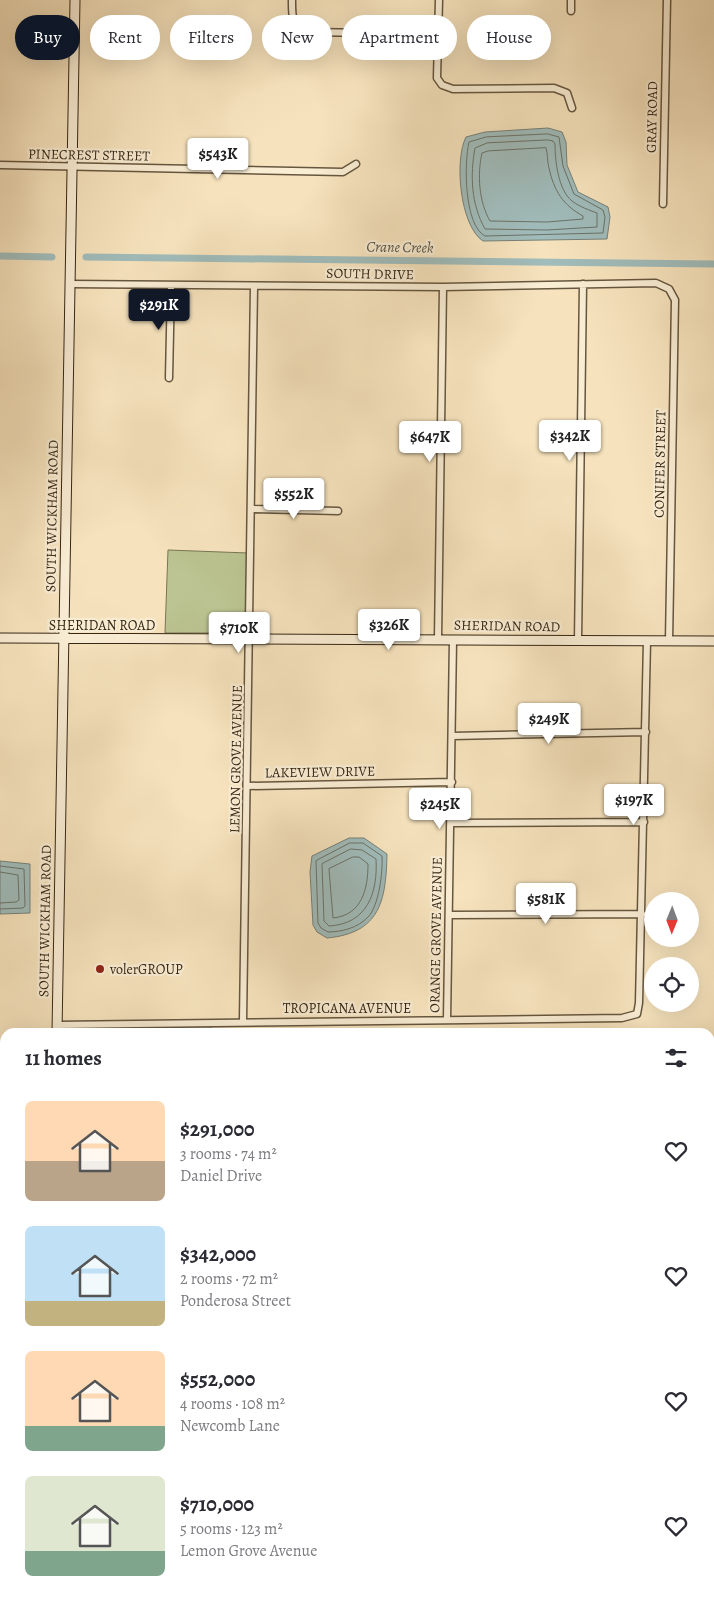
<!DOCTYPE html>
<meta charset="utf-8">
<style>
body{margin:0;font-family:Alegreya,serif;background:#f7f7f7;color:#2b2b33;height:100vh;display:flex;flex-direction:column;font-size:19px;white-space:nowrap}
*{box-sizing:border-box;margin:0}
p{font-size:16px;color:#7c7c81}
.icon{flex:none;width:28px;height:28px;fill:none;stroke:currentColor;stroke-width:2;stroke-linecap:round;stroke-linejoin:round}
.map{position:relative;flex:1;overflow:hidden}
.details{position:absolute;left:0px;top:1028px;width:715px;height:571px;display:flex;flex-direction:column;background:#fff;border-radius:15px 15px 0 0;box-shadow:0 5px 20px #0002}
.details>*{flex:none}
.top-card{position:absolute;left:15px;top:15px;width:685px;height:45px;display:flex;gap:10px}
.needle{width:32px;rotate:181deg}
.controls{position:absolute;left:644px;top:892px;display:grid;gap:10px}
.controls a{display:grid;place-items:center;width:55px;height:55px;border-radius:50%;background:#fff;box-shadow:0 5px 20px #0002;font-size:25px}
.price{position:absolute;translate:-50% -42px;padding:0 11px;border-radius:5px;background:#fff;color:#222;font-size:16px;line-height:32px;filter:drop-shadow(0 1px 2px #0008)}
.price::after{content:'';position:absolute;left:50%;top:30px;width:15px;height:11px;margin-left:-8px;background:inherit;clip-path:polygon(0 0,100% 0,50% 100%)}
.price.active{background:#111827;color:#fff}
ul{padding:0;list-style:none}
li{display:flex;align-items:center;gap:15px;height:125px;padding:0 25px}
li span{display:grid;place-items:center;flex:none;width:140px;height:100px;border-radius:8px;color:#555}
li>.icon{margin-inline-start:auto}
span .icon{width:60px;height:60px;fill:#fffc;stroke-width:1}
li b{font-size:21px}
h2{display:flex;justify-content:space-between;align-items:center;height:60px;padding:0 25px;font-size:21px}
.pill{padding:0 18px;border-radius:22px;background:#fff;box-shadow:0 5px 20px #0002;font-size:18px;line-height:45px}
.pill.active{background:#111827;color:#fff}
.map>svg:first-child{display:block}
.green{fill:#bbc492;stroke:#787654}
.water{fill:#a0bcbb;stroke:#768079}
.lines{fill:none;stroke-linecap:round;stroke-linejoin:round}
.shore{stroke:#6b7268;stroke-width:1}
.canal{stroke:#a0bcbb;stroke-width:7}
.street-casing{stroke:#66563f;stroke-width:9}
.secondary-casing{stroke:#362715;stroke-width:11}
.street{stroke:#f9edd4;stroke-width:6}
.secondary{stroke:#f9edd4;stroke-width:9}
.poi-dot{fill:#8f2418;stroke:#f9edd4;stroke-width:2}
.labels{text-anchor:middle;dominant-baseline:central;stroke-width:4.5;stroke-linejoin:round;paint-order:stroke}
.street-label{font-size:14px;fill:#362715;stroke:#f9edd4}
.poi-label{font-size:14px;fill:#362715;stroke:#f9edd4;text-anchor:start}
.water-label{font-size:15px;font-style:italic;fill:#565447;stroke:#f9edd4}
</style>
<div class="map">
<svg width="714" height="1598" viewBox="0 0 714 1598">
<rect width="100%" height="100%" fill="#f6e3bd"/>
<filter id="stains"><feTurbulence type="fractalNoise" baseFrequency=".004" numOctaves="4"/><feColorMatrix values="0 0 0 0 .2 0 0 0 0 .09 0 0 0 0 .02 0 0 0 .5 -.17"/></filter>
<radialGradient id="worn" r=".72"><stop offset=".6" stop-color="#630" stop-opacity="0"/><stop offset="1" stop-color="#630" stop-opacity=".3"/></radialGradient>
<path class="green" d="M168,550l80,3 -1,76 -3,4h-79z
M70,1024l141,1v7h-141z"/>
<path class="water" d="M548,128l14,4 4,10 1,23 11,27 30,15 2,10 -3,22 -124,2c-23,-15 -29,-81 -17,-104l19,-5z
M349,838h15l23,16c-1,47 -7,79 -60,84l-10,-6 -4,-7 -3,-53 2,-16z
M0,861l30,3v49l-30,1z
M714,1269v44h-4v-43z"/>
<g class="lines">
<path class="shore" d="M548,134l11,3 4,29 11,28 29,16 2,7 -2,16 -118,3c-21,-11 -21,-73 -16,-94l17,-5z
M548,140l5,1 2,3c0,16 3,46 17,57 8,6 17,9 25,12v14l-50,3 -62,-1c-14,-25 -15,-54 -10,-81l12,-5z
M546,148c2,6 1,13 3,20 5,23 14,37 34,48v3l-36,3 -57,-1c-11,-19 -13,-46 -8,-68l6,-2z
M350,843h13l19,13c1,15 -3,50 -14,61 -10,11 -27,15 -40,15l-7,-4 -3,-5 -2,-62z
M351,849l11,1 14,9c2,34 -9,65 -47,67l-5,-5 -2,-57z
M353,857h6l9,7c0,25 -6,51 -35,54l-4,-49z
M0,866l24,3 1,37 -2,2 -23,1
M0,872l18,3 1,25 -3,2 -16,1"/>
<path class="canal" d="M0,256l52,1
M86,257l628,7"/>
<defs>
<path id="street" d="M292,0c0,16 -1,25 15,32l131,2
M439,0l-2,78 5,7 11,4 101,-1 13,5 5,15
M571,11v-11
M0,165l343,7 13,-8
M663,204l4,-204
M70,284l373,3 213,-4 13,6 6,11 -6,341
M169,378l2,-93
M252,509l86,2
M438,639l5,-352
M578,641l5,-357
M452,736l194,-4
M248,786l204,-4
M451,823l193,-1
M449,915l193,-1
M447,1020l6,-380
M243,1021l11,-735
M57,1025l565,-7 15,-4 2,-11 8,-362
M710,1071h4
M710,1170h4
M0,1265h5
M710,1459l4,1
M0,1593h5
M34,1594h11"/>
<path id="secondary" d="M0,638l714,3
M57,1032l18,-1032
M45,1594v4"/>
</defs>
<use href="#street" class="street-casing"/>
<use href="#secondary" class="secondary-casing"/>
<use href="#street" class="street"/>
<use href="#secondary" class="secondary"/>
</g>
<circle class="poi-dot" cx="100" cy="969" r="5"/>
<g class="labels">
<g class="street-label">
<text transform="translate(652 117) rotate(-89)">GRAY ROAD</text>
<text transform="translate(89 155) rotate(1)">PINECREST STREET</text>
<text transform="translate(370 274) rotate(1)">SOUTH DRIVE</text>
<text transform="translate(660 464) rotate(-89)">CONIFER STREET</text>
<text transform="translate(52 516) rotate(-89)">SOUTH WICKHAM ROAD</text>
<text x="102" y="625">SHERIDAN ROAD</text>
<text transform="translate(507 626) rotate(1)">SHERIDAN ROAD</text>
<text transform="translate(236 759) rotate(-89)">LEMON GROVE AVENUE</text>
<text transform="translate(320 772) rotate(-1)">LAKEVIEW DRIVE</text>
<text transform="translate(45 921) rotate(-89)">SOUTH WICKHAM ROAD</text>
<text transform="translate(436 935) rotate(-89)">ORANGE GROVE AVENUE</text>
<text x="347" y="1008">TROPICANA AVENUE</text>
</g>
<g class="poi-label">
<text x="110" y="969">volerGROUP</text>
</g>
<g class="water-label">
<text transform="translate(400 247) rotate(1)">Crane Creek</text>
</g>
</g>
<rect width="100%" height="100%" filter="url(#stains)"/>
<rect width="100%" height="100%" fill="url(#worn)"/>
</svg>
<div class="controls">
<a><svg class="needle" viewBox="-14 -14 28 28"><path d="M0-13l5 13h-10z" fill="#e53935"/><path d="M0 13l5-13h-10z" fill="#7c7c81"/></svg></a>
<a><svg class="icon" aria-label="locate" viewBox="0 0 24 24"><circle cx="12" cy="12" r="6"/><path d="M12 2v4M12 18v4M2 12h4M18 12h4"/></svg></a>
</div>
<b class="price" style="left:218px;top:180px">$543K</b>
<b class="price active" style="left:159px;top:331px">$291K</b>
<b class="price" style="left:570px;top:462px">$342K</b>
<b class="price" style="left:430px;top:463px">$647K</b>
<b class="price" style="left:294px;top:520px">$552K</b>
<b class="price" style="left:389px;top:651px">$326K</b>
<b class="price" style="left:239px;top:654px">$710K</b>
<b class="price" style="left:549px;top:745px">$249K</b>
<b class="price" style="left:634px;top:826px">$197K</b>
<b class="price" style="left:440px;top:830px">$245K</b>
<b class="price" style="left:546px;top:925px">$581K</b>
<div class="top-card">
<a class="pill active">Buy</a>
<a class="pill">Rent</a>
<a class="pill">Filters</a>
<a class="pill">New</a>
<a class="pill">Apartment</a>
<a class="pill">House</a>
</div>
<section class="details">
<h2>11 homes<svg class="icon" aria-label="filters" viewBox="0 0 24 24"><path d="M4 7h16M4 17h16"/><circle cx="9" cy="7" r="2"/><circle cx="15" cy="17" r="2"/></svg></h2>
<ul>
<li><span style="background:linear-gradient(#ffd9b3 60%,#b9a48a 0)"><svg class="icon" aria-label="home" viewBox="0 0 24 24"><path d="M3 11l9-7 9 7M6 9v11h12V9"/></svg></span><div><b>$291,000</b><p>3 rooms · 74 m²</p><p>Daniel Drive</p></div><svg class="icon" aria-label="heart" viewBox="0 0 24 24"><path d="M12 20l-8-8c-3-5 5-10 8-4 3-6 11-1 8 4z"/></svg></li>
<li><span style="background:linear-gradient(#bfe0f5 75%,#c2b280 0)"><svg class="icon" aria-label="home" viewBox="0 0 24 24"><path d="M3 11l9-7 9 7M6 9v11h12V9"/></svg></span><div><b>$342,000</b><p>2 rooms · 72 m²</p><p>Ponderosa Street</p></div><svg class="icon" aria-label="heart" viewBox="0 0 24 24"><path d="M12 20l-8-8c-3-5 5-10 8-4 3-6 11-1 8 4z"/></svg></li>
<li><span style="background:linear-gradient(#ffd9b3 75%,#7fa58c 0)"><svg class="icon" aria-label="home" viewBox="0 0 24 24"><path d="M3 11l9-7 9 7M6 9v11h12V9"/></svg></span><div><b>$552,000</b><p>4 rooms · 108 m²</p><p>Newcomb Lane</p></div><svg class="icon" aria-label="heart" viewBox="0 0 24 24"><path d="M12 20l-8-8c-3-5 5-10 8-4 3-6 11-1 8 4z"/></svg></li>
<li><span style="background:linear-gradient(#dfe7d0 75%,#7fa58c 0)"><svg class="icon" aria-label="home" viewBox="0 0 24 24"><path d="M3 11l9-7 9 7M6 9v11h12V9"/></svg></span><div><b>$710,000</b><p>5 rooms · 123 m²</p><p>Lemon Grove Avenue</p></div><svg class="icon" aria-label="heart" viewBox="0 0 24 24"><path d="M12 20l-8-8c-3-5 5-10 8-4 3-6 11-1 8 4z"/></svg></li>
</ul>
</section>
</div>
